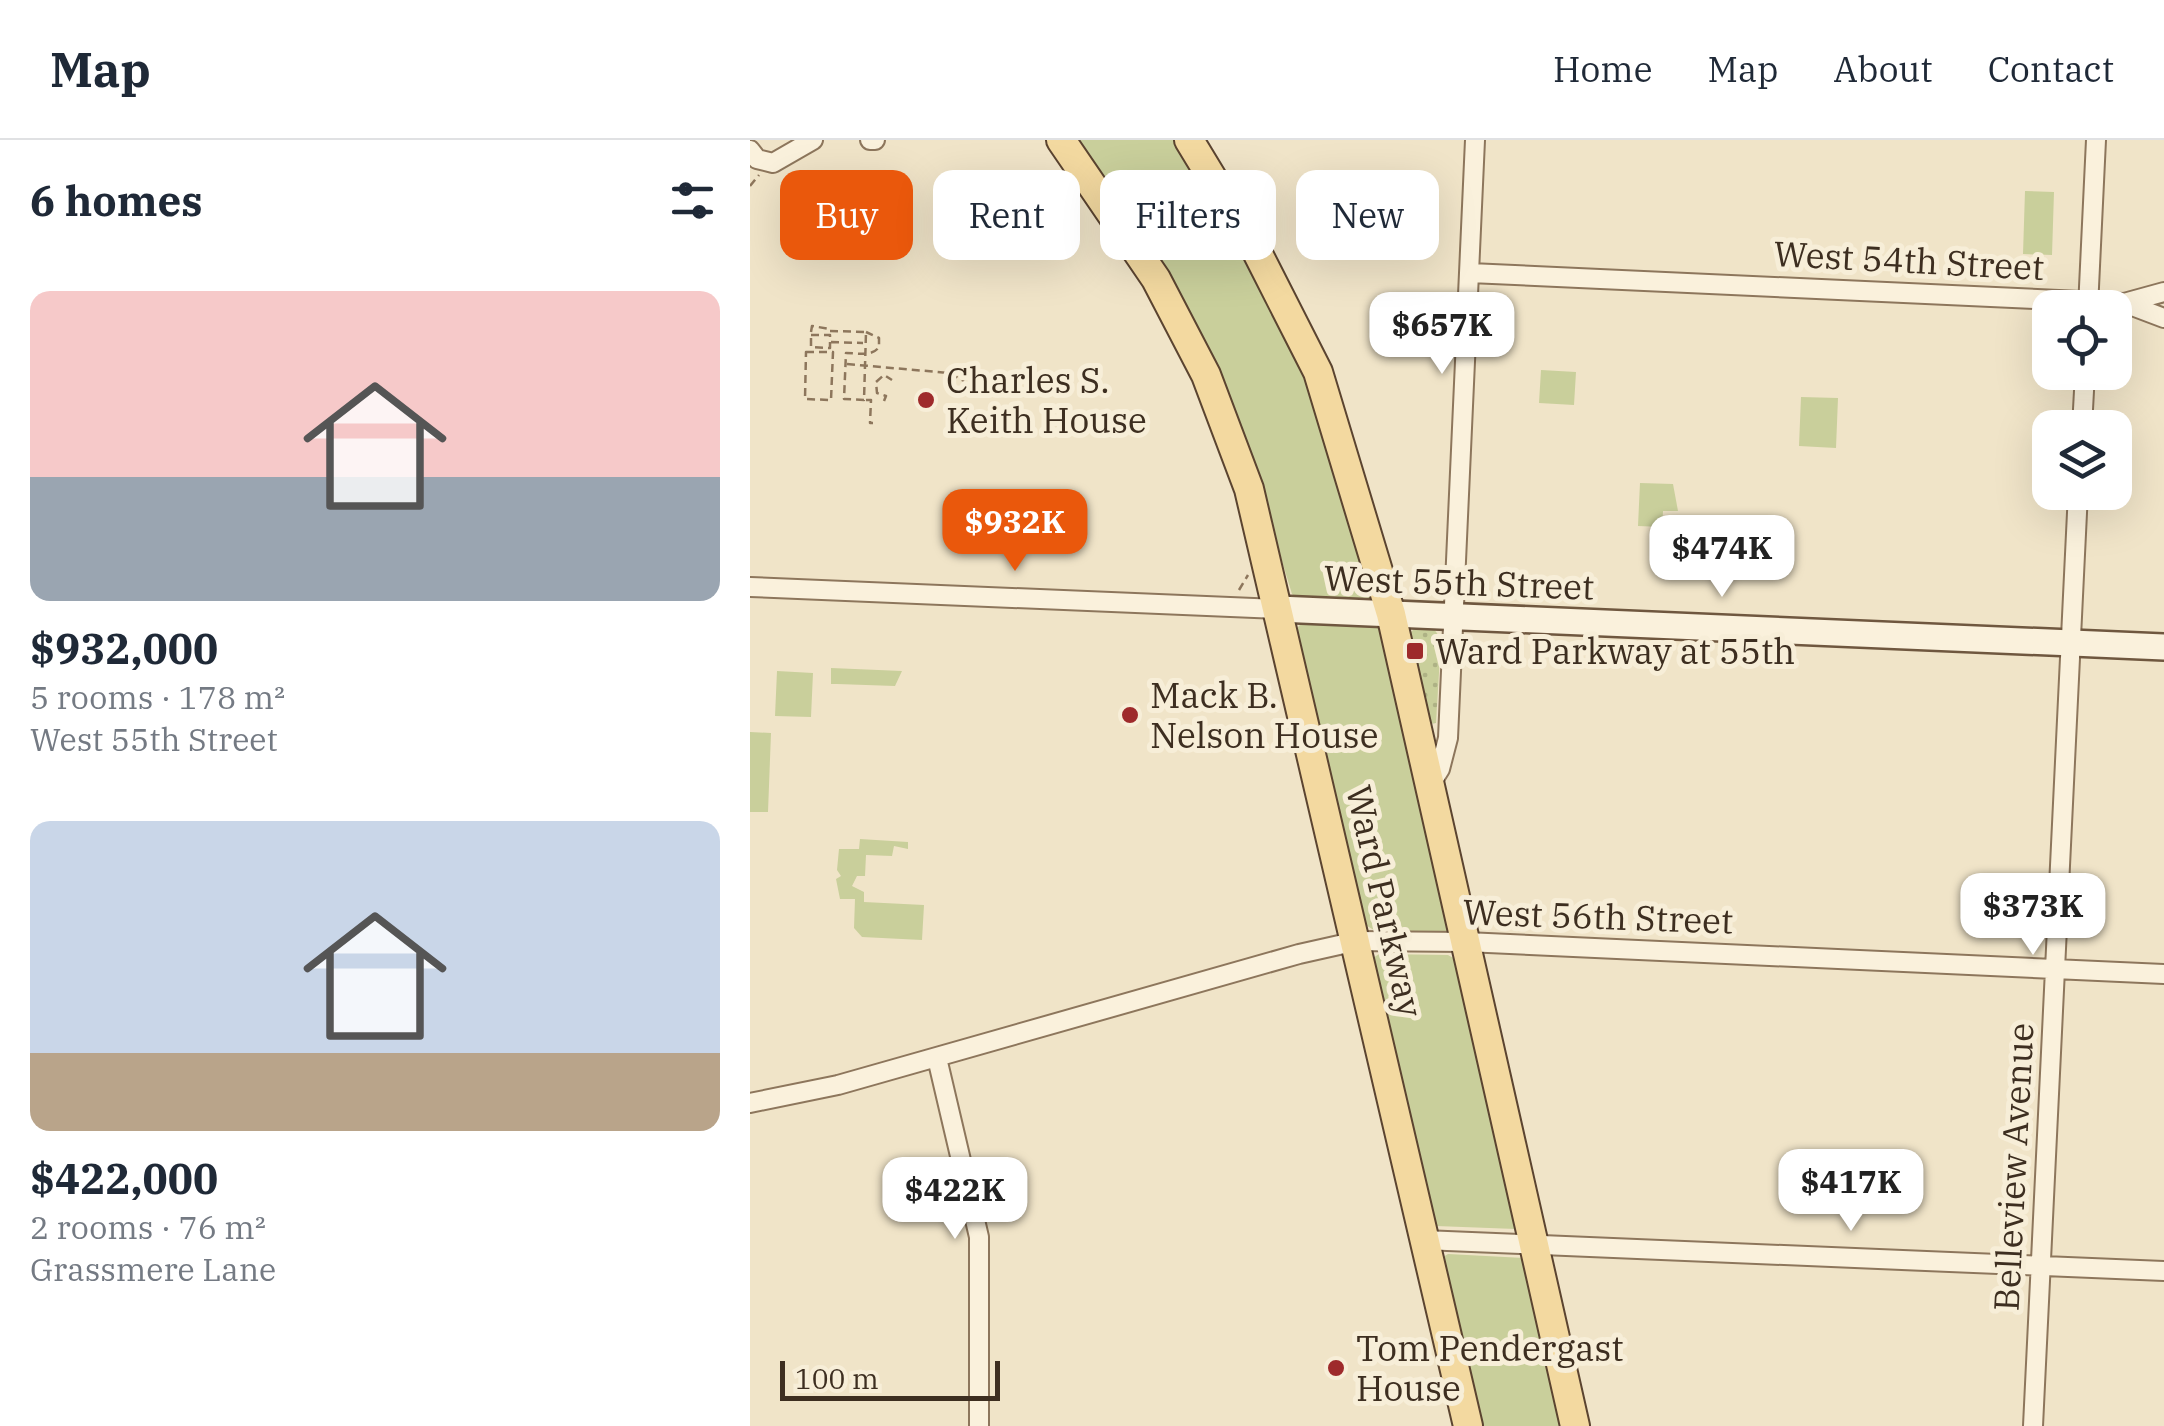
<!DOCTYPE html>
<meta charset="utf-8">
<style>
body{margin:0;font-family:"IBM Plex Serif",serif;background:#f6f6f7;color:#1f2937;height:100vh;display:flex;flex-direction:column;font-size:38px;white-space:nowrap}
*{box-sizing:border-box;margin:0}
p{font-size:32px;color:#747a83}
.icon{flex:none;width:55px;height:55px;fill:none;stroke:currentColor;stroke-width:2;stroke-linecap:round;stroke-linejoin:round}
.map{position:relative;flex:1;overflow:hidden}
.drawer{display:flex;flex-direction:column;background:#fff;width:750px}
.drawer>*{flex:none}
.top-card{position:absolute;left:30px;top:30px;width:950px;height:90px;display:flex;gap:20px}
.fabs{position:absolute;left:1282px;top:150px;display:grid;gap:20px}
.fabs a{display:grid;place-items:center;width:100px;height:100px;border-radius:20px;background:#fff;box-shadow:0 10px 40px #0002;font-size:50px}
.scale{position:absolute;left:30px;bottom:25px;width:220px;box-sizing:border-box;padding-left:10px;border:5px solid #3d2e20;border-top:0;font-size:28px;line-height:35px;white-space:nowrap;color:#3d2e20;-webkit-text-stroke:8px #f7eed8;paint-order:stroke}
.price{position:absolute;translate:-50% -85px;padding:0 22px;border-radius:20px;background:#fff;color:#222;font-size:32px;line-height:65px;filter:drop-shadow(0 2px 5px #0008)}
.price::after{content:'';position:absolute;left:50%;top:60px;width:30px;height:22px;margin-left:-15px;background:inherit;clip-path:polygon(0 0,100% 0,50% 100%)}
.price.on{background:#ea580c;color:#fff}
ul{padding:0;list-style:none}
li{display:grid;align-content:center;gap:20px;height:530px;padding:0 30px}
li span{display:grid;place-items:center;height:310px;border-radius:20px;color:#555}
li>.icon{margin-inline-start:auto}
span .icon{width:180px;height:180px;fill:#fffc;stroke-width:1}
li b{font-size:42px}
h2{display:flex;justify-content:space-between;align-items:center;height:120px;padding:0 30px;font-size:42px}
.pill{padding:0 35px;border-radius:20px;background:#fff;box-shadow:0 10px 40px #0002;font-size:35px;line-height:90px}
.pill.on{background:#ea580c;color:#fff}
header{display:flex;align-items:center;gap:60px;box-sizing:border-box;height:140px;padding:0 50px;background:#fff;border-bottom:2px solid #e0e1e3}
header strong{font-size:48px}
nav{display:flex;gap:55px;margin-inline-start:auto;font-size:35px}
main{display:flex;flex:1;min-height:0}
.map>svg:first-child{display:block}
.grass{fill:url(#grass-dots)}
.green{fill:#c9cf9b}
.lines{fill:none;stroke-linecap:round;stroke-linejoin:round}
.minor-casing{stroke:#8d765c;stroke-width:22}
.secondary-casing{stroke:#6f573f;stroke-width:30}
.primary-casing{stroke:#5b4430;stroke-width:32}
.path{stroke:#8d765c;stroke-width:2.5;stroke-dasharray:8 5;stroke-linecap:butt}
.minor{stroke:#faf1dc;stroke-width:18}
.secondary{stroke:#faf1dc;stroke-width:25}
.primary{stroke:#f3d9a0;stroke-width:28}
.poi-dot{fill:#9e2a2b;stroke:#f7eed8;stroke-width:4}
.labels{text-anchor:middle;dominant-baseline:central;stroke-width:10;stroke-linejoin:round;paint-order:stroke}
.street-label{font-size:35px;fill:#3d2e20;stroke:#f7eed8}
.poi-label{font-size:35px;fill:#3d2e20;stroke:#f7eed8;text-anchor:start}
</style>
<header>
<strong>Map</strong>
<nav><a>Home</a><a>Map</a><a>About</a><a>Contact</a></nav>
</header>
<main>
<section class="drawer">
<h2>6 homes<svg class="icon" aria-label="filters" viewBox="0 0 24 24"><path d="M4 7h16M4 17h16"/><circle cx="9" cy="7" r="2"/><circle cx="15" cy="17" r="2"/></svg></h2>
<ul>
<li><span style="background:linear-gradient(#f6c9c9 60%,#9aa5b1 0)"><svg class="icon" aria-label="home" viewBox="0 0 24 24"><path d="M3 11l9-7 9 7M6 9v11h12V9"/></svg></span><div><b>$932,000</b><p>5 rooms · 178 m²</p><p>West 55th Street</p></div></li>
<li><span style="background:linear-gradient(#c9d6e8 75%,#b9a48a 0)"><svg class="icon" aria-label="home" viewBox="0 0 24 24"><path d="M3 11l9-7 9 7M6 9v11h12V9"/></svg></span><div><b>$422,000</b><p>2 rooms · 76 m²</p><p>Grassmere Lane</p></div></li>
</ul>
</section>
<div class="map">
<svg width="1414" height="1286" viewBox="0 0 1414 1286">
<defs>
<pattern id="grass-dots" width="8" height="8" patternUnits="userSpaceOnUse" patternTransform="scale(2.5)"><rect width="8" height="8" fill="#c9cf9b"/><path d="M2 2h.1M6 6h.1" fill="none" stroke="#aeb285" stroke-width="1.8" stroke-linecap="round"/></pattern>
</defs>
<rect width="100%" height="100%" fill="#f0e4c8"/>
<path class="grass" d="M664,489h20l7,10 -5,84 -7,1 -22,-88z"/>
<path class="green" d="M323,0h104l29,43 102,192 64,224 -75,-1 -5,-4 -25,-82z
M1275,51l29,1 -2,63 -29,-1z
M791,230l35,2 -2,33 -35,-2z
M1051,257l37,1 -2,50 -37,-2z
M890,343l33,1 5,27h-15l-1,16 -24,-1z
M554,481l78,7 69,298 -3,5 -71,1 -13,-8 -67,-288 -1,-7z
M81,528l71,3 -7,15 -58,-2h-6z
M27,531l36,2 -2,44 -36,-1z
M0,592l21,1 -3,79h-18z
M110,699l48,3v7l-14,-3 -2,10 -26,-1 -1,21h-8l-5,10 12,6v10l60,3 -2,35 -60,-3 -8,-9 1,-29h-15l-4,-20 5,-3 -4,-6 2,-21h20z
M629,814l69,1 7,4 61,270 -80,-3 -4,-4 -59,-264z
M698,1114l76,4 40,168h-86l-35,-169z"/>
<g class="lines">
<defs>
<path id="minor" d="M120,0h5
M0,10l7,9 16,4 40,-23
M720,133l654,30 40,-11
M1377,164l37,14
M1338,168l8,-168
M1332,288l3,-56
M0,447l528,22
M680,645l10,-16 8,-31 27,-598
M187,918l42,179v189
M0,963l88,-18 461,-131 58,-13 109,1 698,32
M673,1100l741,31
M1283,1286l45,-934"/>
<path id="secondary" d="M528,469l886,38"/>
<path id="primary" d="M311,0l95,139 50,96 43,114 219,937
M439,0l68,112 61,120 73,242 184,812"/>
</defs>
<use href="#minor" class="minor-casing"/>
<use href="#secondary" class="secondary-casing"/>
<use href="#primary" class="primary-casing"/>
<path class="path" d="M0,46l9,-11
M80,191l36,1 -2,68 -20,-1 2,-46c12,0 26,4 33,-6v-9l-13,-6
M61,192l1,-6 18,3
M61,195h19v13l-19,-1z
M81,202l32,1
M56,212h27l-2,48 -26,-1z
M97,224l102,9 15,8
M116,260h5l-1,23h3
M134,261l2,-5 -9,-3 -1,-11 8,-7 8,5
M489,450l9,-15"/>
<use href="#minor" class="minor"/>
<use href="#secondary" class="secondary"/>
<use href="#primary" class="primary"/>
</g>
<g class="poi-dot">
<circle cx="176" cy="260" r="10"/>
<rect x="655" y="501" width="20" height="20" rx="5"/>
<circle cx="380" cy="575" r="10"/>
<circle cx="586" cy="1228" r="10"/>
</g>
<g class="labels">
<g class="street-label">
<text transform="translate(1159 120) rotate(3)">West 54th Street</text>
<text transform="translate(709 442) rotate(2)">West 55th Street</text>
<text transform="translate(635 761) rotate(77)">Ward Parkway</text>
<text transform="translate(848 776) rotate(2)">West 56th Street</text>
<text transform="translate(1263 1027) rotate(-87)">Belleview Avenue</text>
</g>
<g class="poi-label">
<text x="196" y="240">Charles S.<tspan x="196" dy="40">Keith House</tspan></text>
<text x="685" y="511">Ward Parkway at 55th</text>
<text x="400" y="555">Mack B.<tspan x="400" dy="40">Nelson House</tspan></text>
<text x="606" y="1208">Tom Pendergast<tspan x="606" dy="40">House</tspan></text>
</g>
</g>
</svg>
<div class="fabs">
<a><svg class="icon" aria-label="locate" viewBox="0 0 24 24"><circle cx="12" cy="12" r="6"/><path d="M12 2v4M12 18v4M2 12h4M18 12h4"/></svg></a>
<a><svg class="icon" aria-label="layers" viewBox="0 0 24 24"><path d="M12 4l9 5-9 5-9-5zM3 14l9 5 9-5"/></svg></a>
</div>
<div class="scale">100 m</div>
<b class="price" style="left:692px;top:237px">$657K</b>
<b class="price on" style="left:265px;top:434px">$932K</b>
<b class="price" style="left:972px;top:460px">$474K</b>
<b class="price" style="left:1283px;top:818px">$373K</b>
<b class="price" style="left:1101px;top:1094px">$417K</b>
<b class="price" style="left:205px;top:1102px">$422K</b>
<div class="top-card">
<a class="pill on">Buy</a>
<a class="pill">Rent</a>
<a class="pill">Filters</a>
<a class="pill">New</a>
</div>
</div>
</main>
